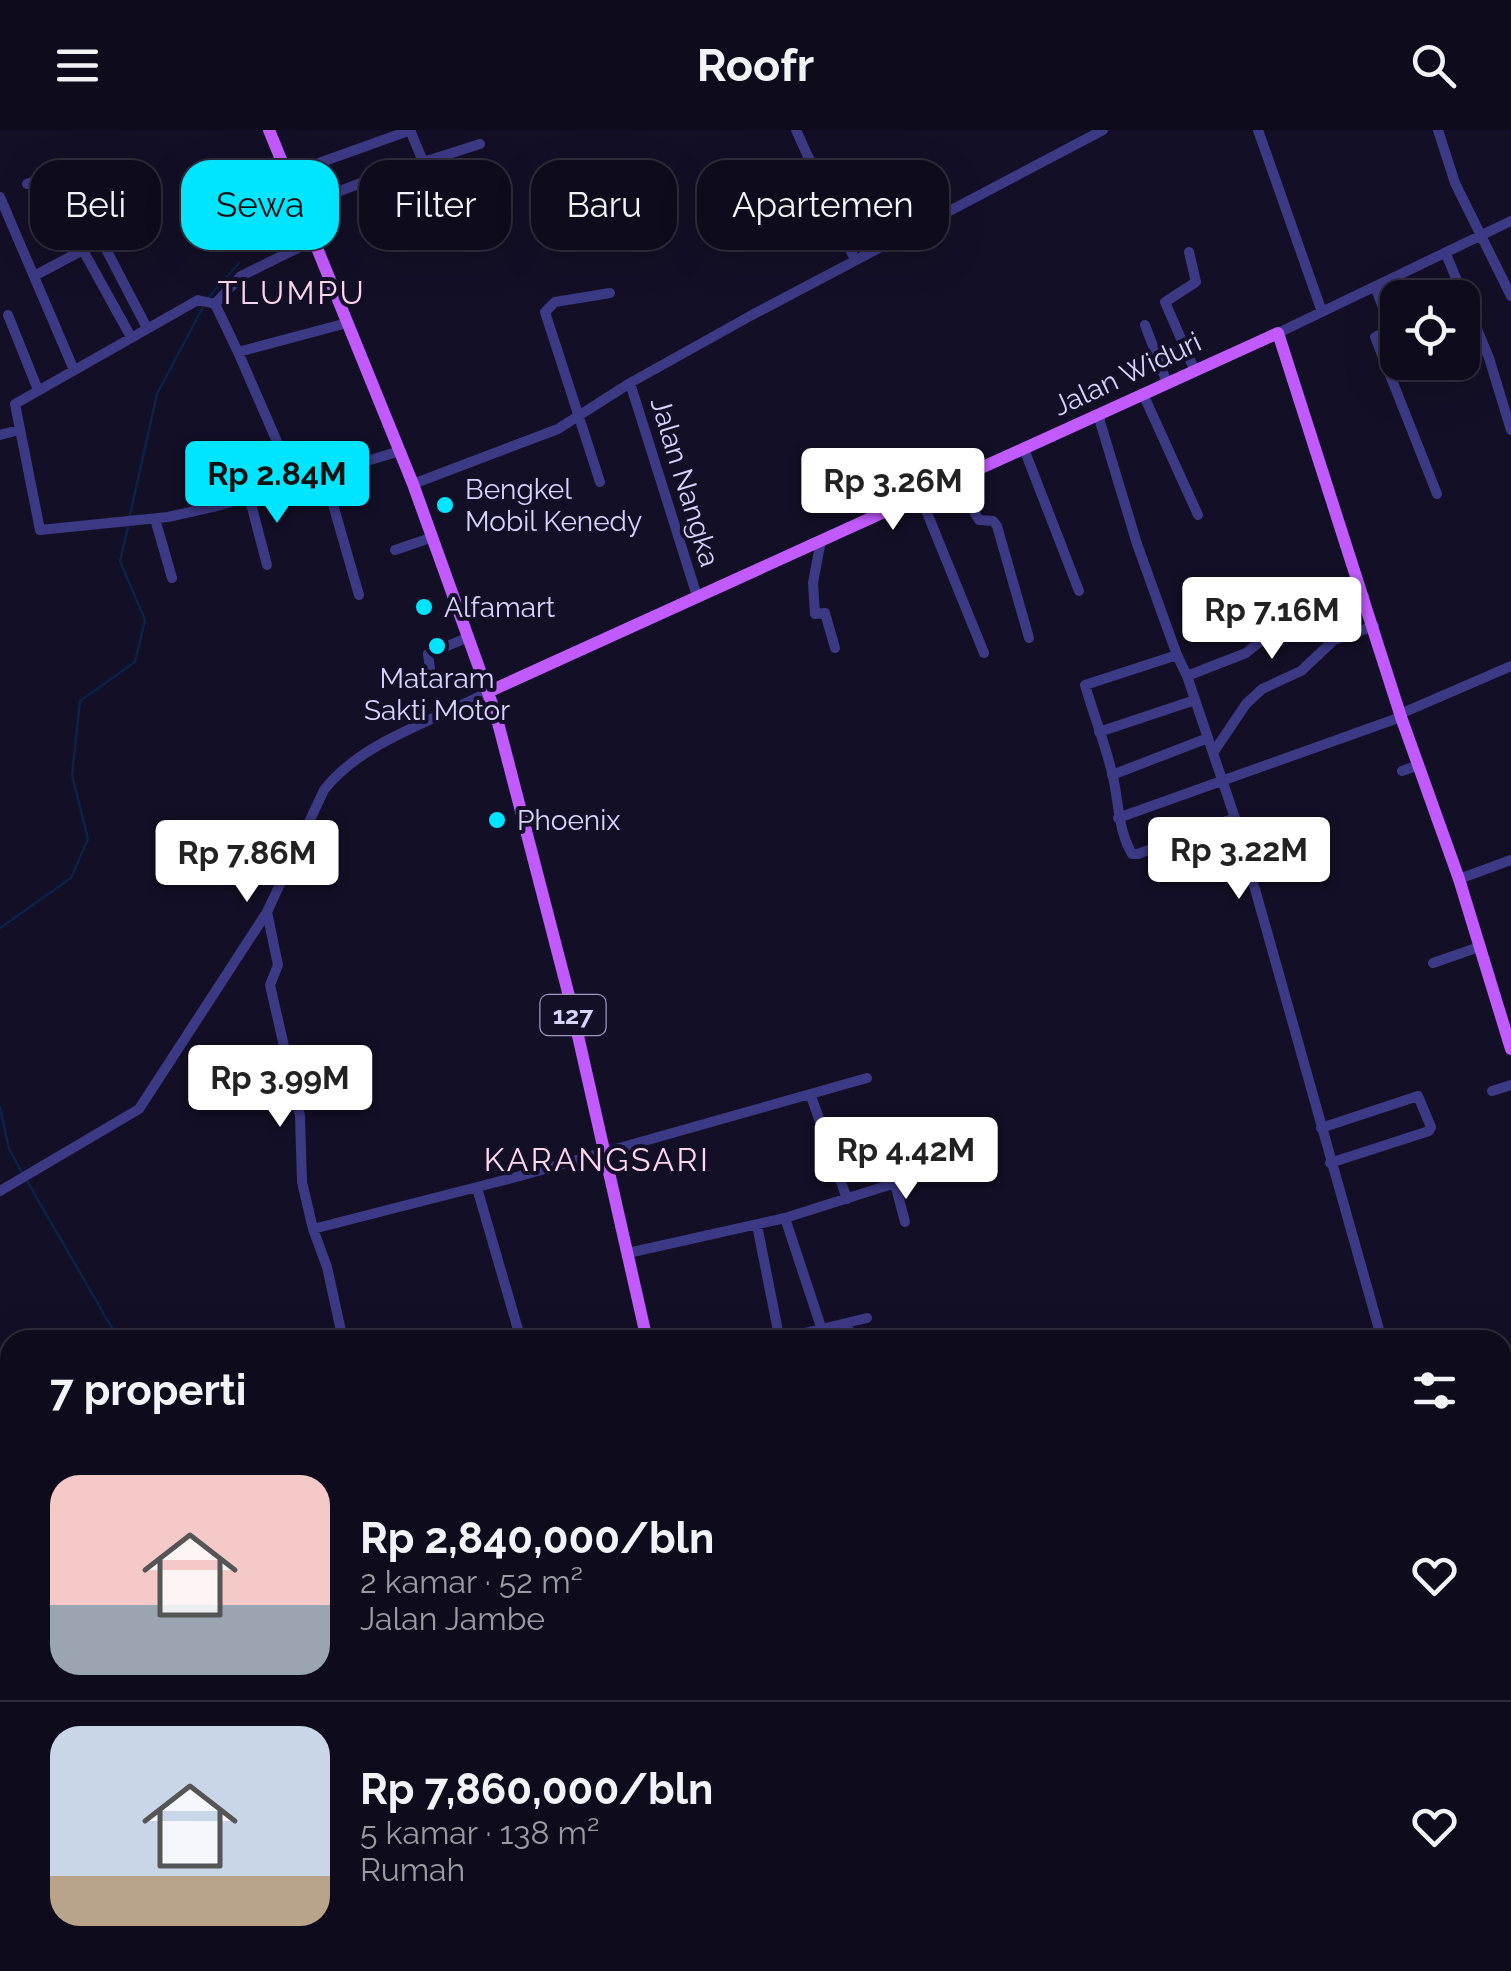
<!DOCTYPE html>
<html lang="id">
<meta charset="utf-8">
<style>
body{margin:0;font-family:Raleway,sans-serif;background:#171425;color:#f1f3f6;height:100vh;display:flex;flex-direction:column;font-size:38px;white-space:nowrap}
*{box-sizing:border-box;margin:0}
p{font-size:32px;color:#9b9ba3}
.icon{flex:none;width:55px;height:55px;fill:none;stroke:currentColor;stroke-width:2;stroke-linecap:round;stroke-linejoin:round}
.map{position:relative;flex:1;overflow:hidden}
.side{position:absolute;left:0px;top:1200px;width:1512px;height:642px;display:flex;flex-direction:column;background:#0e0b1c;border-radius:30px 30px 0 0;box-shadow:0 10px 40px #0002,0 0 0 2px #2e2b3b}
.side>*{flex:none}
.top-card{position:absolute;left:30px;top:30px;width:1000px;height:90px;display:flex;gap:20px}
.tools{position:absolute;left:1380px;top:150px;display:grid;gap:20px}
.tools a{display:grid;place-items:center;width:100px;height:100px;border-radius:20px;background:#0e0b1c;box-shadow:0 10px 40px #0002,0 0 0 2px #2e2b3b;font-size:50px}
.price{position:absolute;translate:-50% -85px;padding:0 22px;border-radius:10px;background:#fff;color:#222;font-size:32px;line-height:65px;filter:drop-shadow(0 2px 5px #0008)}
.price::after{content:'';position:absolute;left:50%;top:60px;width:30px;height:22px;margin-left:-15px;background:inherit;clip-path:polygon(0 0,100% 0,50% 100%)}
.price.on{background:#00e5ff;color:#111}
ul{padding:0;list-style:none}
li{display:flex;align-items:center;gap:30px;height:250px;padding:0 50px}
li+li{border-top:2px solid #2e2b3b}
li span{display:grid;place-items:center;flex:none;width:280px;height:200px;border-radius:30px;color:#555}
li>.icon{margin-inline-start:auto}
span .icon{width:120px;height:120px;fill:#fffc;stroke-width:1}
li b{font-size:42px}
h2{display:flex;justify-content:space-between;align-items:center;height:120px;padding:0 50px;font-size:42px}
.tag{padding:0 35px;border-radius:30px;background:#0e0b1c;box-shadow:0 10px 40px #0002,0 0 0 2px #2e2b3b;font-size:35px;line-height:90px}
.tag.on{background:#00e5ff;color:#111}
header{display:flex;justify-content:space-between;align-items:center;height:130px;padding:0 50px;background:#0e0b1c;font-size:45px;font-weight:700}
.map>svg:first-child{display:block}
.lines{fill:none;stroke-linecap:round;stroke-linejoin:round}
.stream{stroke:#0c2248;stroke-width:2.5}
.minor{stroke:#3d3a85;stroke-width:10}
.major{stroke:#c25bff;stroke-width:12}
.poi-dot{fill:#00e5ff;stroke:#130f26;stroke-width:4}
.labels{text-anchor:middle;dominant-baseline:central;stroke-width:8;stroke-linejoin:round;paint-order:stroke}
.shield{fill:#130f26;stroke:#9e99be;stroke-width:2.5}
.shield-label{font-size:25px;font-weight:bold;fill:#d9d4ff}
.street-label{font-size:28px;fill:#d9d4ff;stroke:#130f26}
.poi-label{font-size:28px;fill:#d9d4ff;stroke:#130f26;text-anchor:start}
.quarter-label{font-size:32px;letter-spacing:2.5px;fill:#ffd6f0;stroke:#130f26}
</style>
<header><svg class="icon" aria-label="menu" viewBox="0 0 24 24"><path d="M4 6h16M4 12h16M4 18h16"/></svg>Roofr<svg class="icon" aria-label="search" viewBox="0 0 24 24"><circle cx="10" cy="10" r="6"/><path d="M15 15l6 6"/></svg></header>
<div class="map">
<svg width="1511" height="1841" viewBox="0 0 1511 1841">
<rect width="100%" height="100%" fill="#130f26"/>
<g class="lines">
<path class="stream" d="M206,170l33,-37
M130,385l27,-121 46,-87
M0,798l71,-50 17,-39 -16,-64 8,-74 55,-39 10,-42 -25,-59 9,-38
M0,977l9,42 14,25
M27,1051l92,159
M0,1475l10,-8"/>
<path class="minor" d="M410,0l34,82
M796,0l59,130
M1258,0l64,182
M1438,0l17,53 56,113
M288,44l123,-44
M27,54l16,-6 88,159
M0,67l74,173
M60,80l15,-8 7,1 65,125
M266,90l110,-43 104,-33
M1189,122l7,30 -31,20 30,69
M1446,124l43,104 22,72
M34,146l47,-25
M1375,157l16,41 -16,9 62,157
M215,174l26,-28 75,-37
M8,185l30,75
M347,193l-109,29 -23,-48 -17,-4 -183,104 25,126 128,-13 53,-12 179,-54
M1145,195l22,58
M1278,203l233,-112
M238,222l57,131
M630,253l67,213
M1143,264l55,121
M1098,285l39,129 40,111
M0,305l19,-5
M1024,319l55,142
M324,343l35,122
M955,351l24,39 14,1 4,5 32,112
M600,352l-55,-170 10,-10 55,-9
M413,354l145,-55 72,-46 122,-68 351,-185
M249,366l18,69
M921,368l63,155
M155,389l17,59
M821,410l-8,43 2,31 10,-1 10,35
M395,420l38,-13
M1364,466l-84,29 -34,28 -59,23 48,142 147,522
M431,546l-3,-22 41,-17
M1187,546l-10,-21 -92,30c9,31 21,61 28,92 6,26 5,53 19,77h6l97,-36
M1400,584l111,-48
M1099,602l96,-32
M1213,623l33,-49 16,-15 39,-18 33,-31 40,-14
M1402,641l17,-6
M1112,645l96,-37
M1118,688l283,-101
M1459,749l52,-19
M267,782l11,53 -8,20 30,131 2,66 11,47 14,38 16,73
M1433,833l46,-16
M1492,961l19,-6
M811,966l36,103
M1321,998l97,-32 13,31 -2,4 -99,32
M895,1054l10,38
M477,1058l44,152
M0,1061l139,-82 128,-197 57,-122c38,-49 111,-69 164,-98
M785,1088l37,112
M757,1095l22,111 5,2 83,-20
M313,1099l207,-53 347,-98
M628,1123l157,-35 142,-45
M847,1193l4,17
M1502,1217l9,35
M0,1366l10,-4
M1502,1432l9,-2
M0,1493l7,14
M1502,1576l9,-3
M0,1581l10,-4
M0,1696l10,-5
M1502,1753l9,-2
M143,1832l3,9
M490,1832l3,9
M997,1832l3,9
M1267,1832l1,2
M1359,1832l4,9
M782,1836l26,-4
M83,1837l14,-5
M186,1841l31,-9
M580,1841l23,-9
M1157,1841l27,-9"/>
<path class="major" d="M269,0l144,354 83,231 73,281 78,344
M488,562l790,-359 123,384 58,162 52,170
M781,1832l2,9"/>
</g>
<g class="poi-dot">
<circle cx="445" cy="375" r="10"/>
<circle cx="424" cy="477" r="10"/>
<circle cx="437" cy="516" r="10"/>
<circle cx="497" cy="690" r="10"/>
</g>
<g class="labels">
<rect class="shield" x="540.5" y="865" width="65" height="40" rx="8"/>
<g class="shield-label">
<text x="573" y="885">127</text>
</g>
<g class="street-label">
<text transform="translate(1127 244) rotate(-25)">Jalan Widuri</text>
<text transform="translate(685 352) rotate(73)">Jalan Nangka</text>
</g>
<g class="poi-label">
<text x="465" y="359">Bengkel<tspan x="465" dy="32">Mobil Kenedy</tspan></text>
<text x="444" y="477">Alfamart</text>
<text x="437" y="548" text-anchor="middle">Mataram<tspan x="437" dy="32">Sakti Motor</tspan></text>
<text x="517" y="690">Phoenix</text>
</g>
<g class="quarter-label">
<text x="292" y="162">TLUMPU</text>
<text x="597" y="1029">KARANGSARI</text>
</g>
</g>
</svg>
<div class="tools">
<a><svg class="icon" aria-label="locate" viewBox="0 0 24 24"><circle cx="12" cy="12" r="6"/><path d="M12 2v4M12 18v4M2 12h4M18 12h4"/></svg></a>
</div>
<b class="price on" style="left:277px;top:396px">Rp 2.84M</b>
<b class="price" style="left:893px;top:403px">Rp 3.26M</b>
<b class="price" style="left:1272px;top:532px">Rp 7.16M</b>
<b class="price" style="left:1239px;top:772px">Rp 3.22M</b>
<b class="price" style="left:247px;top:775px">Rp 7.86M</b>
<b class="price" style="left:280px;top:1000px">Rp 3.99M</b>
<b class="price" style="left:906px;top:1072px">Rp 4.42M</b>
<div class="top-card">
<a class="tag">Beli</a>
<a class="tag on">Sewa</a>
<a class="tag">Filter</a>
<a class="tag">Baru</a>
<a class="tag">Apartemen</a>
</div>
<section class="side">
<h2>7 properti<svg class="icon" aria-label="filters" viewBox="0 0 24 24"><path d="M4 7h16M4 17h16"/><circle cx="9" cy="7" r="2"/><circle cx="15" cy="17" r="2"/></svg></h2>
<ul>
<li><span style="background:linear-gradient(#f6c9c9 65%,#9aa5b1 0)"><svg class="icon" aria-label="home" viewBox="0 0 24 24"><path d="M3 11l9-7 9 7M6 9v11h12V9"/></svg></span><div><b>Rp 2,840,000/bln</b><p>2 kamar · 52 m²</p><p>Jalan Jambe</p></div><svg class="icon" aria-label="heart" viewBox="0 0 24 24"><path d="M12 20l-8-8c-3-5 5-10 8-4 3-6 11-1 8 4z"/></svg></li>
<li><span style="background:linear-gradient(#c9d6e8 75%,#b9a48a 0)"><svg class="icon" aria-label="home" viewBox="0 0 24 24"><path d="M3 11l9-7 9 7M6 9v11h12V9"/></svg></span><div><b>Rp 7,860,000/bln</b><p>5 kamar · 138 m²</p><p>Rumah</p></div><svg class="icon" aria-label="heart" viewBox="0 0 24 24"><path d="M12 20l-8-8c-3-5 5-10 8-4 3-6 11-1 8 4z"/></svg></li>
</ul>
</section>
</div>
